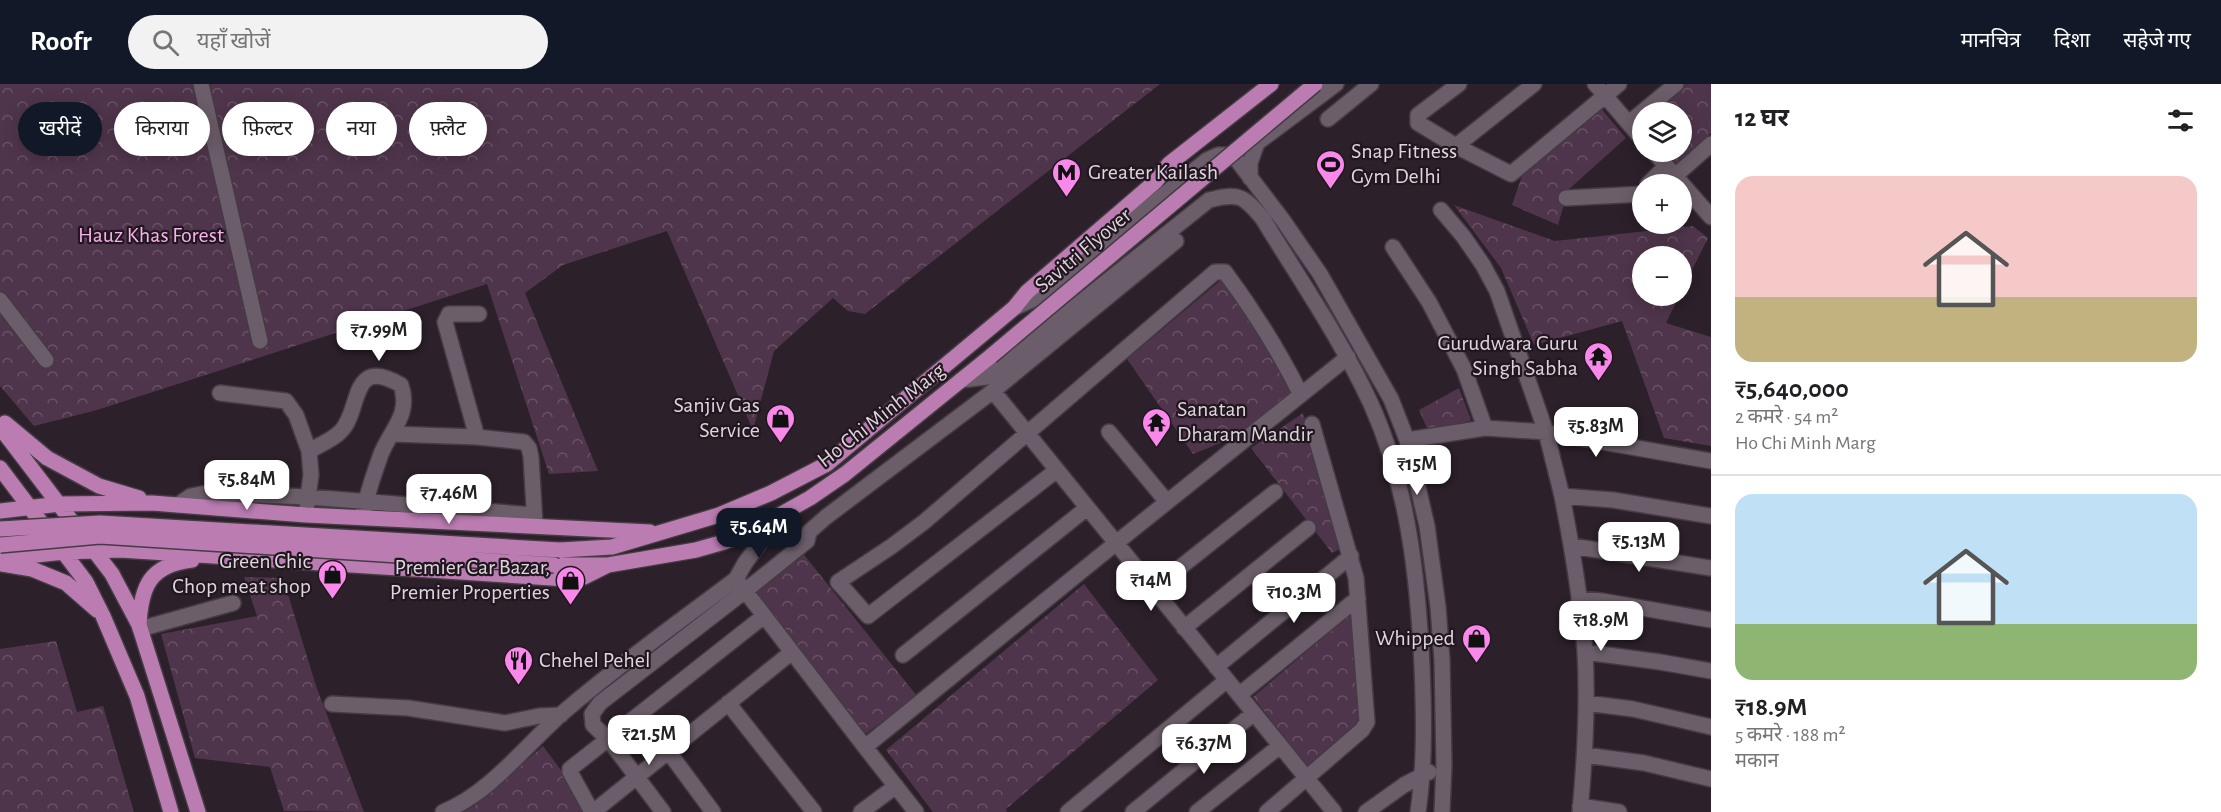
<!DOCTYPE html>
<html lang="hi">
<meta charset="utf-8">
<style>
body{margin:0;font-family:"Alegreya Sans","Noto Sans Devanagari",sans-serif;background:#f2f2f2;color:#202124;height:100vh;display:flex;flex-direction:column;font-size:22px;white-space:nowrap}
*{box-sizing:border-box;margin:0}
p{font-size:20px;color:#757577}
.icon{flex:none;width:33px;height:33px;fill:none;stroke:currentColor;stroke-width:2;stroke-linecap:round;stroke-linejoin:round}
.map{position:relative;flex:1;overflow:hidden}
.panel{display:flex;flex-direction:column;background:#fff;width:510px}
.panel>*{flex:none}
.guide{position:absolute;left:18px;top:18px;width:570px;height:54px;display:flex;gap:12px}
.buttons{position:absolute;left:1632px;top:18px;display:grid;gap:12px}
.buttons a{display:grid;place-items:center;width:60px;height:60px;border-radius:50%;background:#fff;box-shadow:0 3px 15px #0003;font-size:30px}
.price{position:absolute;translate:-50% -51px;padding:0 14px;border-radius:12px;background:#fff;color:#222;font-size:20px;line-height:39px;filter:drop-shadow(0 2px 3px #0008)}
.price::after{content:'';position:absolute;left:50%;top:36px;width:18px;height:14px;margin-left:-9px;background:inherit;clip-path:polygon(0 0,100% 0,50% 100%)}
.price.current{background:#111827;color:#fff}
ul{padding:0;list-style:none}
li{display:grid;align-content:center;gap:12px;height:318px;padding:0 24px}
li+li{border-top:2px solid #e0e0e0}
li span{display:grid;place-items:center;height:186px;border-radius:18px;color:#555}
li>.icon{margin-inline-start:auto}
span .icon{width:108px;height:108px;fill:#fffc;stroke-width:1}
li b{font-size:26px}
h2{display:flex;justify-content:space-between;align-items:center;height:72px;padding:0 24px;font-size:26px}
.pill{padding:0 21px;border-radius:27px;background:#fff;box-shadow:0 3px 15px #0003;font-size:21px;line-height:54px}
.pill.current{background:#111827;color:#fff}
header{display:flex;align-items:center;gap:36px;box-sizing:border-box;height:84px;padding:0 30px;background:#111827;color:#fff}
header strong{font-size:28px}
nav{display:flex;gap:33px;margin-inline-start:auto;font-size:21px}
.search{width:420px;height:54px;background:#f2f2f2;display:flex;align-items:center;gap:15px;box-sizing:border-box;padding:0 21px;border-radius:33px;color:#757577;font-size:22px}
main{display:flex;flex:1;min-height:0}
.map>svg:first-child{display:block}
.forest{fill:url(#forest-crowns)}
.lines{fill:none;stroke-linecap:round;stroke-linejoin:round}
.minor-casing{stroke:#443b43;stroke-width:18}
.major-casing{stroke:#443b43;stroke-width:18}
.minor{stroke:#6b5d69;stroke-width:15}
.major{stroke:#ba7cb1;stroke-width:15}
.major-bridge-casing{stroke:#443b43;stroke-width:18;stroke-linecap:butt}
.major-bridge{stroke:#ba7cb1;stroke-width:15}
.labels{text-anchor:middle;dominant-baseline:central;stroke-width:4.5;stroke-linejoin:round;paint-order:stroke}
.poi-label{font-size:22px;fill:#ded6dd;stroke:#221720;text-anchor:end}
.park-label{font-size:22px;fill:#f9b0ee;stroke:#221720}
.street-label{font-size:22px;fill:#ded6dd;stroke:#221720}
</style>
<header>
<strong>Roofr</strong>
<div class="search"><svg class="icon" aria-label="search" viewBox="0 0 24 24"><circle cx="10" cy="10" r="6"/><path d="M15 15l6 6"/></svg>यहाँ खोजें</div>
<nav><a>मानचित्र</a><a>दिशा</a><a>सहेजे गए</a></nav>
</header>
<main>
<div class="map">
<svg width="1711" height="728" viewBox="0 0 1711 728">
<defs>
<pattern id="forest-crowns" width="20" height="18" patternUnits="userSpaceOnUse" patternTransform="scale(1.5)"><rect width="20" height="18" fill="#4f354b"/><path d="M2 6a3 3 0 1 1 6 0M12 15a3 3 0 1 1 6 0" fill="none" stroke="#685264"/></pattern>
</defs>
<rect width="100%" height="100%" fill="#2c202a"/>
<path class="forest" d="M0,0h1160l-295,230 -17,-3 -15,-13 -59,53 -21,79 -86,-199 -104,34 -38,28 73,178 -49,3 -62,-190 -390,126 -63,16 -34,-40z
M1685,0h26v49l-36,33 -14,-14h21v-40h-32z
M1599,22l27,32 -58,52 -10,35 -46,-20 14,-41z
M1454,121l101,36 138,-15 15,12 -26,52v-34h-40v40h37l-13,27 45,14v109l-47,-8 -42,-117 -88,24 -33,-77z
M1221,196l47,64 24,48 -54,44 -45,18 -66,-95z
M1459,304l12,32 -42,13 -10,-23z
M1303,329l23,70 16,65 -10,5 -81,-105z
M801,467l116,145 -53,39 -112,-147z
M244,493l39,1 33,108 48,126 -80,-1 -14,-44 -75,-9 -34,-124 96,-18z
M1084,500l74,96 -152,129 1,3h-74l-47,-62z
M1351,530l8,108 -52,44 -54,-69z
M56,557l21,71 26,-6 31,106h-134v-163z
M543,662l49,66h-130l12,-6z"/>
<g class="lines">
<defs>
<path id="minor" d="M201,0l59,257
M1459,0l-41,31v8l38,23 55,28 108,-90
M1595,0l47,55
M1328,35l43,-35
M1629,39l47,-39
M1456,62l78,-62
M1654,68l57,65
M1675,92l36,-32
M1250,94v-15l7,-20 79,-59
M1648,100l18,-18
M1566,114l76,-4
M1441,126l22,26 20,29 14,26 49,141 16,64 51,4 98,16
M1393,163l36,55 35,67 21,59
M0,216l46,60
M1014,224l20,-9 173,-139 11,-5h7l12,5 45,59 38,55 71,125 16,41 20,86 11,81 4,53 2,105 -2,47
M961,296l26,-3 222,-177c30,-8 35,-4 54,19 37,61 78,120 108,185 37,82 47,174 51,262 2,49 3,98 -4,146
M993,307l341,421
M220,309l66,8 10,14 13,36
M1109,348l58,70
M392,350l85,3 47,5 5,6 2,9 4,67
M477,353l-32,-115 4,-8h30
M1407,356l78,-12 61,4 165,29
M1057,386l-189,146 -30,-34 54,-36 32,-24 291,-250h10c29,39 54,79 76,123
M1562,412c10,51 19,103 23,155 3,54 0,107 -5,161
M178,421l13,-9 15,-3 103,4 225,18
M307,421l4,-30 -2,-24c10,-6 24,-11 32,-20 21,-21 8,-76 60,-46 10,30 -10,44 -20,69 -7,19 -13,38 -18,58
M1572,462l139,22
M736,495l129,168 251,-204 232,-186
M1153,505l122,-97
M1579,515l23,2 109,19
M1184,544l124,-100
M140,545l93,-26
M1585,568l75,10 51,9
M903,571l184,-147
M1216,583l135,-111
M1239,611l119,-97
M728,619l86,109
M1586,619l47,6 78,18
M332,620l76,4 97,15 34,-7 22,-1
M865,663l51,65
M668,667l45,61
M1585,671l59,8 67,16
M1580,722l39,6
M443,728c48,-19 84,-69 123,-102 54,-46 113,-88 170,-131l9,-16 35,-47
M592,728l-22,-40v-3l194,-153
M593,728l199,-160
M663,728l-54,-72 -16,-15 -1,-11 8,-11 145,-112 62,-50 2,-9 17,-15 167,-126 183,-150
M861,728l35,-26
M1068,728l159,-132
M1133,728l121,-99
M1197,728l83,-66
M1267,728l95,-82 5,-8 -11,-144 -44,-154
M1366,728l38,-27 25,-13"/>
<path id="major" d="M5,339l42,35 52,28 40,12
M0,343l112,147 27,51 59,187
M0,384l86,114 17,34 34,80 34,116
M0,427l60,-7 92,-1 154,12 344,17
M560,466l52,-3 107,-32 52,-22 56,-29 187,-156 13,-16 129,-111 13,-17 102,-80
M0,475l64,-7 56,-2 447,29 17,-2 24,-12
M2,480l30,5 34,14 31,27
M554,481h54l88,-15 28,-8 29,-12 57,-32 35,-24 146,-118
M139,541c2,-39 11,-60 53,-65"/>
</defs>
<use href="#minor" class="minor-casing"/>
<use href="#major" class="major-casing"/>
<use href="#minor" class="minor"/>
<use href="#major" class="major"/>
<defs>
<path id="major-bridge" d="M991,272l324,-272
M0,445l100,-6 460,27
M0,461l100,-9 454,29"/>
</defs>
<use href="#major-bridge" class="major-bridge-casing"/>
<use href="#major-bridge" class="major-bridge"/>
</g>
<defs>
<symbol id="stadium-pin" viewBox="-11 -11 22 30"><path d="M0 17L-7.5 6A9.5 9.5 0 1 1 7.5 6Z" fill="#f888ea" stroke="#221720"/><path d="M0-5a6.5 5 0 1 0 0 10a6.5 5 0 1 0 0-10ZM-3.5-1.8h7v3.6h-7Z" fill="#111"/></symbol>
<symbol id="metro-pin" viewBox="-11 -11 22 30"><path d="M0 17L-7.5 6A9.5 9.5 0 1 1 7.5 6Z" fill="#f888ea" stroke="#221720"/><path d="M-5.5 5V-5H-3L0 0L3-5H5.5V5H3V-.5L0 4L-3-.5V5Z" fill="#111"/></symbol>
<symbol id="temple-pin" viewBox="-11 -11 22 30"><path d="M0 17L-7.5 6A9.5 9.5 0 1 1 7.5 6Z" fill="#f888ea" stroke="#221720"/><path d="M0-6L5-2H3V0L6.5 2.5H4V6H1.5V3h-3V6H-4V2.5H-6.5L-3 0V-2H-5Z" fill="#111"/></symbol>
<symbol id="shop-pin" viewBox="-11 -11 22 30"><path d="M0 17L-7.5 6A9.5 9.5 0 1 1 7.5 6Z" fill="#f888ea" stroke="#221720"/><path d="M-5-2.5h2.3a2.7 3.5 0 0 1 5.4 0H5L5.5 6h-11ZM-1.5-2.5h3a1.5 2.3 0 0 0-3 0Z" fill="#111"/></symbol>
<symbol id="restaurant-pin" viewBox="-11 -11 22 30"><path d="M0 17L-7.5 6A9.5 9.5 0 1 1 7.5 6Z" fill="#f888ea" stroke="#221720"/><path d="M-5-6h1v4h1v-4h1v4h1v-4h1v5L-1.5 .5V6h-2V.5L-5-1ZM5-6V6H3V1.5H1.5Q1.5-4 5-6Z" fill="#111"/></symbol>
</defs>
<g fill-rule="evenodd">
<use href="#stadium-pin" x="1314" y="64" width="33" height="45"/>
<use href="#metro-pin" x="1050" y="72" width="33" height="45"/>
<use href="#temple-pin" x="1582" y="256" width="33" height="45"/>
<use href="#shop-pin" x="764" y="318" width="33" height="45"/>
<use href="#temple-pin" x="1140" y="322" width="33" height="45"/>
<use href="#shop-pin" x="316" y="474" width="33" height="45"/>
<use href="#shop-pin" x="554" y="480" width="33" height="45"/>
<use href="#shop-pin" x="1460" y="538" width="33" height="45"/>
<use href="#restaurant-pin" x="502" y="560" width="33" height="45"/>
</g>
<g class="labels">
<g class="poi-label">
<text x="1351" y="67" text-anchor="start">Snap Fitness<tspan x="1351" dy="25">Gym Delhi</tspan></text>
<text x="1088" y="88" text-anchor="start">Greater Kailash</text>
<text x="1578" y="259">Gurudwara Guru<tspan x="1578" dy="25">Singh Sabha</tspan></text>
<text x="760" y="321">Sanjiv Gas<tspan x="760" dy="25">Service</tspan></text>
<text x="1177" y="325" text-anchor="start">Sanatan<tspan x="1177" dy="25">Dharam Mandir</tspan></text>
<text x="311" y="477">Green Chic<tspan x="311" dy="25">Chop meat shop</tspan></text>
<text x="550" y="483">Premier Car Bazar,<tspan x="550" dy="25">Premier Properties</tspan></text>
<text x="1455" y="554">Whipped</text>
<text x="539" y="576" text-anchor="start">Chehel Pehel</text>
</g>
<g class="park-label">
<text x="151" y="151">Hauz Khas Forest</text>
</g>
<g class="street-label">
<text transform="translate(1083 166) rotate(-40)">Savitri Flyover</text>
<text transform="translate(881 331) rotate(-38)">Ho Chi Minh Marg</text>
</g>
</g>
</svg>
<div class="buttons">
<a><svg class="icon" aria-label="layers" viewBox="0 0 24 24"><path d="M12 4l9 5-9 5-9-5zM3 14l9 5 9-5"/></svg></a>
<a>+</a>
<a>−</a>
</div>
<b class="price" style="left:379px;top:278px">₹7.99M</b>
<b class="price" style="left:1596px;top:374px">₹5.83M</b>
<b class="price" style="left:1417px;top:412px">₹15M</b>
<b class="price" style="left:247px;top:427px">₹5.84M</b>
<b class="price" style="left:449px;top:441px">₹7.46M</b>
<b class="price current" style="left:759px;top:475px">₹5.64M</b>
<b class="price" style="left:1639px;top:489px">₹5.13M</b>
<b class="price" style="left:1151px;top:528px">₹14M</b>
<b class="price" style="left:1294px;top:540px">₹10.3M</b>
<b class="price" style="left:1601px;top:568px">₹18.9M</b>
<b class="price" style="left:649px;top:682px">₹21.5M</b>
<b class="price" style="left:1204px;top:691px">₹6.37M</b>
<div class="guide">
<a class="pill current">खरीदें</a>
<a class="pill">किराया</a>
<a class="pill">फ़िल्टर</a>
<a class="pill">नया</a>
<a class="pill">फ़्लैट</a>
</div>
</div>
<section class="panel">
<h2>12 घर<svg class="icon" aria-label="filters" viewBox="0 0 24 24"><path d="M4 7h16M4 17h16"/><circle cx="9" cy="7" r="2"/><circle cx="15" cy="17" r="2"/></svg></h2>
<ul>
<li><span style="background:linear-gradient(#f6c9c9 65%,#c2b280 0)"><svg class="icon" aria-label="home" viewBox="0 0 24 24"><path d="M3 11l9-7 9 7M6 9v11h12V9"/></svg></span><div><b>₹5,640,000</b><p>2 कमरे · 54 m²</p><p>Ho Chi Minh Marg</p></div></li>
<li><span style="background:linear-gradient(#bfe0f5 70%,#8fb573 0)"><svg class="icon" aria-label="home" viewBox="0 0 24 24"><path d="M3 11l9-7 9 7M6 9v11h12V9"/></svg></span><div><b>₹18.9M</b><p>5 कमरे · 188 m²</p><p>मकान</p></div></li>
</ul>
</section>
</main>
